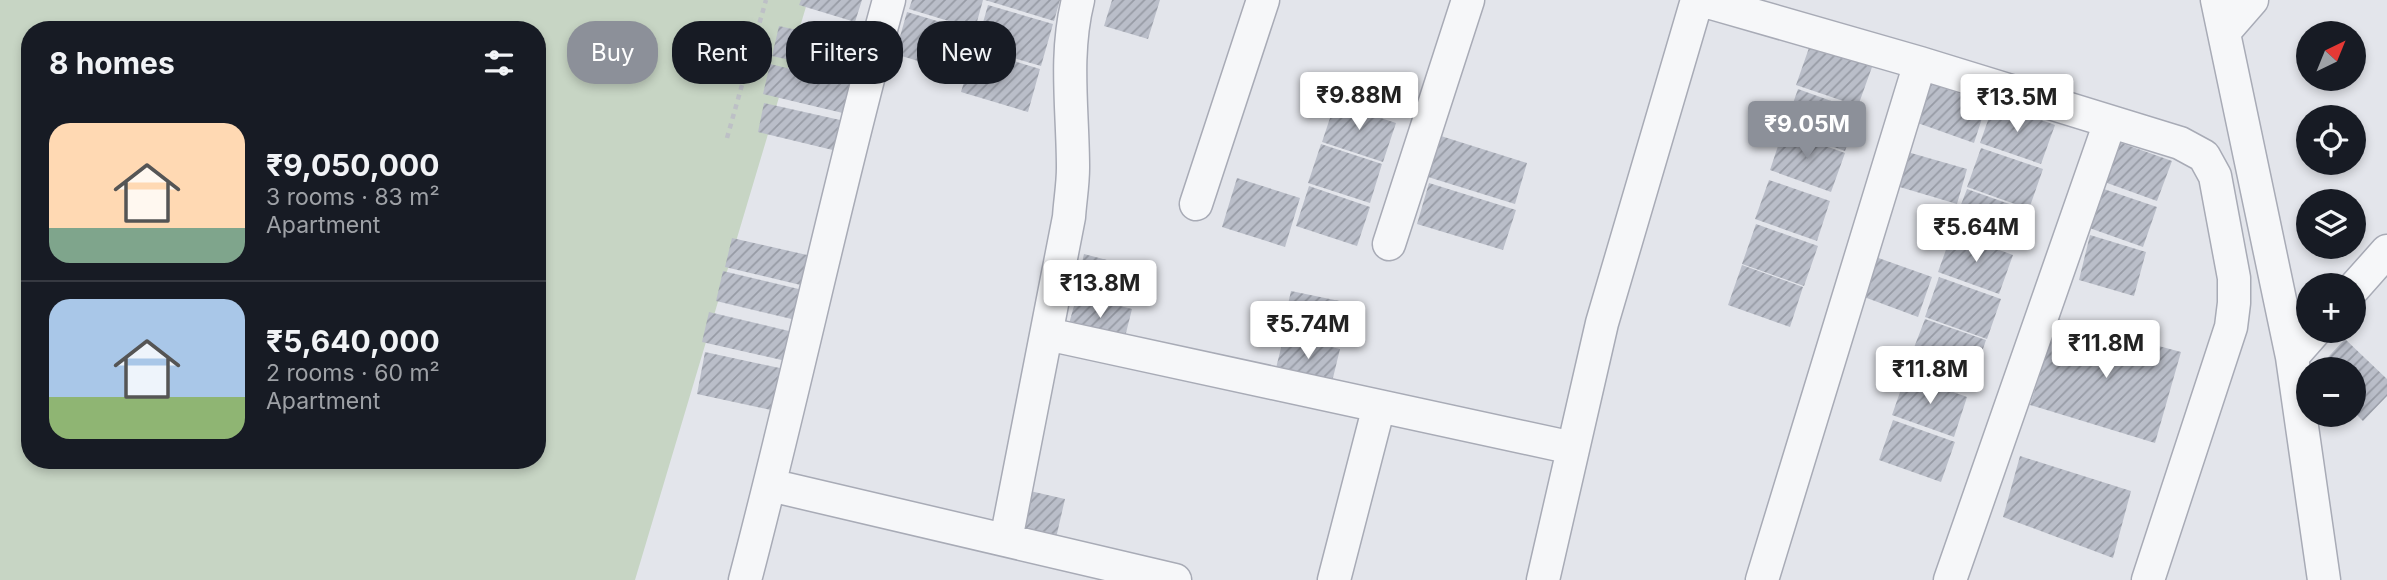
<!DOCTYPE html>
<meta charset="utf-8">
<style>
body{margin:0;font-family:Inter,sans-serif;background:#20242c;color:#f1f3f6;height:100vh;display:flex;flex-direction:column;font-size:26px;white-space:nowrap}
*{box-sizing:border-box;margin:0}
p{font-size:23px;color:#9ea1a6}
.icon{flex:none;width:38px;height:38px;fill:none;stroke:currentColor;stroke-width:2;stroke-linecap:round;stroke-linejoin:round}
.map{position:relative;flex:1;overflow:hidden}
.side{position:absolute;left:21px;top:21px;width:525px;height:448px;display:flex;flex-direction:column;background:#171b24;border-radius:28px;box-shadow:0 4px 10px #0003}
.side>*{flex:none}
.top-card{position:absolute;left:567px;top:21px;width:665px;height:63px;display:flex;gap:14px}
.needle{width:46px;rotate:43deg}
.tools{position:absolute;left:2296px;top:21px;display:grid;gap:14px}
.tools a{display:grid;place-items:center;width:70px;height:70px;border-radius:50%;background:#171b24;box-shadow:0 4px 10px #0003;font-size:35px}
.price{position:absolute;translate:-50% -60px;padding:0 16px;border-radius:7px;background:#fff;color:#222;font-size:23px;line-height:46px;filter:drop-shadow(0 2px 4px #0008)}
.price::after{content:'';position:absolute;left:50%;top:42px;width:21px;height:16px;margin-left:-10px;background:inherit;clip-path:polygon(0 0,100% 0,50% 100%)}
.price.on{background:#8c9099;color:#fff}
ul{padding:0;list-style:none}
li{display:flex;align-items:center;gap:21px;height:175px;padding:0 28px}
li+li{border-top:2px solid #363941}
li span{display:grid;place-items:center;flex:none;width:196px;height:140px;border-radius:21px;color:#555}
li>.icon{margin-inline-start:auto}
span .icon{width:84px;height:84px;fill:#fffc;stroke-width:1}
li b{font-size:30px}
h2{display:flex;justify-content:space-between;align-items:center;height:84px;padding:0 28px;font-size:30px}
.chip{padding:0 24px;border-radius:28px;background:#171b24;box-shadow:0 4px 10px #0003;font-size:24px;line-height:63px}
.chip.on{background:#8c9099;color:#fff}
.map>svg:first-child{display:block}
.green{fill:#c7d5c4;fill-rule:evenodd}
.building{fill:url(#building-hatch)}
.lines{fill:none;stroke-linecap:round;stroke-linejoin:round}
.street-casing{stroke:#a8abb6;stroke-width:35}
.path{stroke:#bdc0c6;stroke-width:4.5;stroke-dasharray:5 5;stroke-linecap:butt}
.street{stroke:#f6f7f9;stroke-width:32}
</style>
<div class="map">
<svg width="2387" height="580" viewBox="0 0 2387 580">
<defs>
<pattern id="building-hatch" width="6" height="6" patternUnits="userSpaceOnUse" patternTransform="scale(1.75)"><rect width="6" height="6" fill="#babec9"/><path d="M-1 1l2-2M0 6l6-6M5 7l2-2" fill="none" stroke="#979ba5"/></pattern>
</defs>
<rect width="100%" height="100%" fill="#e3e5eb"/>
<path class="green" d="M0,0h808l-173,580h-635zM30,30h507v430h-507z"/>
<path class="building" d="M801,0h61l-7,22 -56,-17z
M912,0h71l-8,29 -66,-20z
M985,0h75l-6,21z
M1112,0h48l-12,39 -44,-13z
M988,5l65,19 -12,42 -65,-19z
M907,12l67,20 -13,42 -66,-20z
M779,26l84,19 -7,30 -84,-19z
M1810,45l62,22 -14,39 -62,-21z
M974,49l66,20 -12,43 -67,-20z
M770,64l84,20 -7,30 -84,-20z
M1926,82l61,21 -13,40 -62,-22z
M1798,89l61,22 -14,40 -61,-22z
M764,103l85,19 -8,30 -83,-20z
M1335,103l61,20 -13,39 -61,-20z
M1994,103l61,22 -14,39 -61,-21z
M1783,131l62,22 -14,39 -61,-22z
M1441,136l86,27 -12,41 -87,-27z
M2110,139l62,22 -15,40 -61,-22z
M1321,144l61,20 -12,39 -62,-20z
M1981,148l62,21 -14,40 -62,-22z
M1904,151l63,18 -10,35 -64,-19z
M1237,178l63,20 -15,49 -63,-20z
M1769,180l61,21 -13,40 -62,-22z
M1429,183l87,27 -13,40 -86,-26z
M1309,186l61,21 -13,39 -61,-20z
M2095,186l62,21 -14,40 -62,-22z
M1967,189l62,22 -15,39 -62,-22z
M1756,224l62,22 -14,40 -62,-22z
M1952,233l61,22 -14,39 -61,-22z
M2090,235l56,17 -12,44 -55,-16z
M732,238l84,19 -7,30 -84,-20z
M1084,254l57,15 -9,36 -57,-14z
M1870,255l62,22 -14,40 -62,-23z
M1742,265l61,22 -13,40 -62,-22z
M723,271l84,20 -7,30 -84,-20z
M1939,277l62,22 -14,40 -62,-22z
M1291,291l63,13 -8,41 -64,-14z
M1077,295l55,14 -9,36 -56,-14z
M709,312l84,20 -7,29 -84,-19z
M1925,319l61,21 -14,41 -62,-23z
M2058,319l123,33 -26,91 -125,-38z
M1284,336l56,13 -9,37 -56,-14z
M2345,339l42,40v17l-24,25 -9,-9v-43h-37z
M705,352l84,18 -9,42 -83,-18z
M1906,375l61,22 -13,40 -62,-22z
M1893,420l62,22 -14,40 -62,-22z
M2020,456l111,35 -18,67 -110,-41z
M1030,491l35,8 -9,39 -35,-8z"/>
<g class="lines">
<defs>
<path id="street" d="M1701,0l219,63 260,80 24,13 11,20 19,102v25l-3,24 -83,253
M2217,0l75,357 32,223
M2225,31l27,-31
M1196,204l67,-204
M1389,244l79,-244
M2354,288l33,-37
M1047,334l526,114
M2292,357l23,-26
M770,485l405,95
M1006,540l63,-323c1,-16 4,-32 4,-49 0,-57 -9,-112 5,-168
M745,580c51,-193 91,-388 144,-580
M1334,580l45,-174
M1543,580l59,-257 95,-323
M1762,580l158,-517
M1950,580l160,-458"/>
</defs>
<use href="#street" class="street-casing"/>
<path class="path" d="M727,138l39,-138"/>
<use href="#street" class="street"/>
</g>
</svg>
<div class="tools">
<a><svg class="needle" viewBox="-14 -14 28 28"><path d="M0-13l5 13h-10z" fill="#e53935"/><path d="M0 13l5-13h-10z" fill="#9ea1a6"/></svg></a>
<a><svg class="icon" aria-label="locate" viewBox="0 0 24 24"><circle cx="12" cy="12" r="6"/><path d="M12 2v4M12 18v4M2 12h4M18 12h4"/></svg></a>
<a><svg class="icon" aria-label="layers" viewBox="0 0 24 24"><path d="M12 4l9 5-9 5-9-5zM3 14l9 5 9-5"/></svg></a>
<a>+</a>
<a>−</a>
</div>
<b class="price" style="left:1359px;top:132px">₹9.88M</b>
<b class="price" style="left:2017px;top:134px">₹13.5M</b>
<b class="price on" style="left:1807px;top:161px">₹9.05M</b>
<b class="price" style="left:1976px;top:264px">₹5.64M</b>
<b class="price" style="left:1100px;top:320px">₹13.8M</b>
<b class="price" style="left:1308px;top:361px">₹5.74M</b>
<b class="price" style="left:2106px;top:380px">₹11.8M</b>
<b class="price" style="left:1930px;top:406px">₹11.8M</b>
<div class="top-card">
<a class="chip on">Buy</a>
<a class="chip">Rent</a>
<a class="chip">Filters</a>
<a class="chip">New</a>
</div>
<section class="side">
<h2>8 homes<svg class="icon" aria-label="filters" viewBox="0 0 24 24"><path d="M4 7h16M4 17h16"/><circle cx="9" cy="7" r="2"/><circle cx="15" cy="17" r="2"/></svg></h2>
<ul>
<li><span style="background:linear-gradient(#ffd9b3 75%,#7fa58c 0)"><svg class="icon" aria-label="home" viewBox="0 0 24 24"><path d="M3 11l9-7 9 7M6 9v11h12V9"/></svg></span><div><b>₹9,050,000</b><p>3 rooms · 83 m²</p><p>Apartment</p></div></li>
<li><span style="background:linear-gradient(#a9c7e8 70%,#8fb573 0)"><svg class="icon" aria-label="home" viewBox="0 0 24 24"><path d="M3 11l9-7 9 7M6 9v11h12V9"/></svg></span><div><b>₹5,640,000</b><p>2 rooms · 60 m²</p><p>Apartment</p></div></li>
</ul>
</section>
</div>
